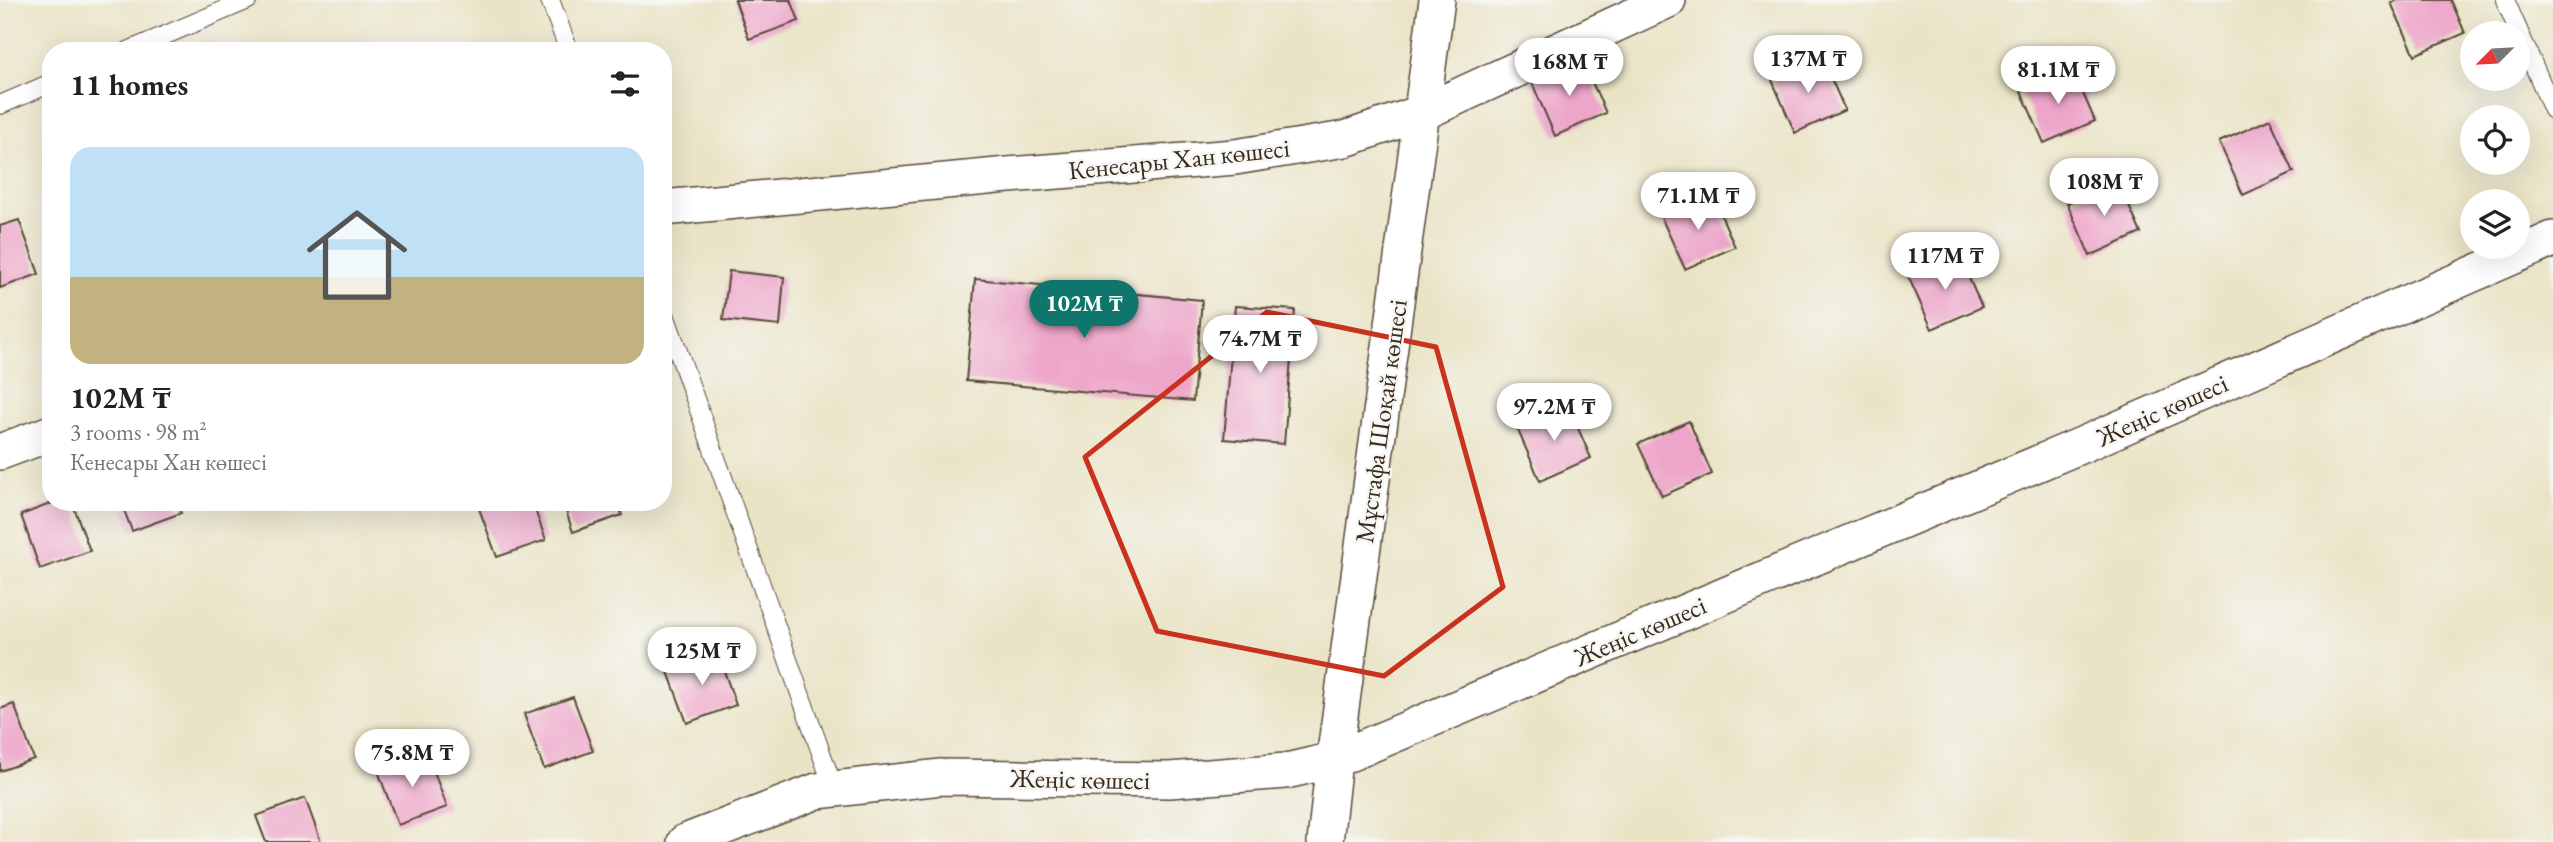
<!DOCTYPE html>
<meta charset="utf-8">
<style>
body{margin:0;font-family:"EB Garamond",serif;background:#f2f2f2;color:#222;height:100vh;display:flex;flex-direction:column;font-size:26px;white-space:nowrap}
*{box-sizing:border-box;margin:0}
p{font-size:23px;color:#767676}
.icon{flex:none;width:38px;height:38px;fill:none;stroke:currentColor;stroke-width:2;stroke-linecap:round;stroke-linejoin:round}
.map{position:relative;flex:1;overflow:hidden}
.details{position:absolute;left:42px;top:42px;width:630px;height:469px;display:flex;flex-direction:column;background:#fff;border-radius:28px;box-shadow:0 7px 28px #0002}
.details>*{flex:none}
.needle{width:46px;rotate:246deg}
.controls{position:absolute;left:2460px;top:21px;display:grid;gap:14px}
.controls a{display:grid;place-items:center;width:70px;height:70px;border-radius:50%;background:#fff;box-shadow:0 7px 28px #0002;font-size:35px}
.price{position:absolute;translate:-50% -60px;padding:0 16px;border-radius:24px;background:#fff;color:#222;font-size:23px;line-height:46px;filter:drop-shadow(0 2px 4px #0008)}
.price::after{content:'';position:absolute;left:50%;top:42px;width:21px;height:16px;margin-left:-10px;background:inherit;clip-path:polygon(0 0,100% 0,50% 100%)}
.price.on{background:#0f766e;color:#fff}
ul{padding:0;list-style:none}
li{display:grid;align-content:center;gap:14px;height:371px;padding:0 28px}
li+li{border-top:2px solid #e0e0e0}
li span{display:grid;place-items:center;height:217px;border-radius:21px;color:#555}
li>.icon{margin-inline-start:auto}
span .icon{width:126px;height:126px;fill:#fffc;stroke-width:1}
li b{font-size:30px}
h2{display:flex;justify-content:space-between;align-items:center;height:84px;padding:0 28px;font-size:30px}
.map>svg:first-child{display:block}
.building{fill:#eda5c9}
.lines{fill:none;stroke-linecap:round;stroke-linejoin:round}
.service-casing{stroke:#554637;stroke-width:20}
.minor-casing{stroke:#554637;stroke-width:38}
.service{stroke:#fff;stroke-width:18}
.minor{stroke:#fff;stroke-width:35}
.marked{fill:none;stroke:#c8321e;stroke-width:5;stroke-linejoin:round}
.labels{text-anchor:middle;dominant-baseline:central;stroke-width:5;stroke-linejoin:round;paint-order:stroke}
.street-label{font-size:26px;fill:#3b2a1e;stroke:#f6f6f2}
</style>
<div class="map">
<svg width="2553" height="842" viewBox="0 0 2553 842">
<rect width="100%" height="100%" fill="#f6f6f2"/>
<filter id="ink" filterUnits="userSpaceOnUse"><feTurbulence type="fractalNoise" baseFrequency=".0143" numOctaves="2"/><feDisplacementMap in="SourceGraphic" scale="14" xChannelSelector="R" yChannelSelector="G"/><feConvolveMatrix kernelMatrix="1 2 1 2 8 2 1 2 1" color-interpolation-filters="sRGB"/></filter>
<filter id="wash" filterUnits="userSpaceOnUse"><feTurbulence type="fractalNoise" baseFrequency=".00686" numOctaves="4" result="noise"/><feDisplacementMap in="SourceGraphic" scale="28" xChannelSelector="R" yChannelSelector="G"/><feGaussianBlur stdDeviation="1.57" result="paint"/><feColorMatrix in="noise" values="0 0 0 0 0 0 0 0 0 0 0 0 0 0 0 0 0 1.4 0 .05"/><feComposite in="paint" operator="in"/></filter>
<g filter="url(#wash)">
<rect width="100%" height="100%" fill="#eae4c7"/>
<g id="blocks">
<path class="building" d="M735,0h56l8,21 -50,18z
M2397,0h54l14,33 -50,22 -24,-52z
M1822,58l23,52 -50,23 -23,-53z
M1582,60l24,53 -51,23 -23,-53z
M2072,68l23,53 -51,22 -23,-52z
M2270,119l24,53 -51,23 -24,-53z
M2118,181l23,52 -51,23 -23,-53z
M1712,194l23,53 -50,22 -24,-52z
M19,220l20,54 -39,14v-62z
M1958,254l24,53 -50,22 -24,-53z
M729,271l55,6 -4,49 -57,-6z
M975,279l227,21 -9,101 -227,-20z
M1235,306l60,4 -11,134 -60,-5z
M1568,405l23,53 -51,23 -23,-53z
M1689,421l23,53 -50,22 -24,-52z
M55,502h17l18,49 -50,18 -19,-54z
M121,502h56l4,11 -49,18z
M480,502h52l14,38 -49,17 -20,-54z
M563,502h55l4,13 -49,17z
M717,651l19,54 -49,18 -20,-54z
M573,697l20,54 -49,18 -20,-55z
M14,704l20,55 -34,12v-62z
M427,753l20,54 -49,18 -20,-54z
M305,798l16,44h-55l-10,-26z"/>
</g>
</g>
<g filter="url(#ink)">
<use href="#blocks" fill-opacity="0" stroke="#554637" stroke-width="2"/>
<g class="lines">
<defs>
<path id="service" d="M550,0l19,51
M2505,0l48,110
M128,51l120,-51
M0,105l51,-22
M663,309l171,480"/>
<path id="minor" d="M663,208l345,-33 227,-18 110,-18 79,-27 244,-112
M0,452l51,-19
M685,842l132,-51 124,-14 228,3 117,-9 48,-11 750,-316 469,-205
M1325,842l9,-82 103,-760"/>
</defs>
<use href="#service" class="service-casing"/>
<use href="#minor" class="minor-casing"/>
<use href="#service" class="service"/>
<use href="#minor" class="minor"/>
</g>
</g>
<path class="marked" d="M1267,312l169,35 67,240 -119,89 -227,-45 -72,-174z"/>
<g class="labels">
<g class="street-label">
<text transform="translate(1179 159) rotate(-6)">Кенесары Хан көшесі</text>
<text transform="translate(2162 410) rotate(-24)">Жеңіс көшесі</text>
<text transform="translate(1381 421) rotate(-82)">Мұстафа Шоқай көшесі</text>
<text transform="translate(1640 631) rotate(-23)">Жеңіс көшесі</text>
<text transform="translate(1080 779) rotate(1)">Жеңіс көшесі</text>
</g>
</g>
</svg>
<div class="controls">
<a><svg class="needle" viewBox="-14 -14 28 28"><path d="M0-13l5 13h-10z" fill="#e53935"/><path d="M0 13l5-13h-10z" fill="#767676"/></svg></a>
<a><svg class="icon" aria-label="locate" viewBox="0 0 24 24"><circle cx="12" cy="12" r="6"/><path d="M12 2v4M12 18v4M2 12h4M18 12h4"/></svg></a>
<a><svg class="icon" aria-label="layers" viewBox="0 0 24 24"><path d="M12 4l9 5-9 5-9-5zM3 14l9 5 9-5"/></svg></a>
</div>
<b class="price" style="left:1808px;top:95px">137M ₸</b>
<b class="price" style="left:1569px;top:98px">168M ₸</b>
<b class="price" style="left:2058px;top:106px">81.1M ₸</b>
<b class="price" style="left:2104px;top:218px">108M ₸</b>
<b class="price" style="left:1698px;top:232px">71.1M ₸</b>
<b class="price" style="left:1945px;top:292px">117M ₸</b>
<b class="price on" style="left:1084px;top:340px">102M ₸</b>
<b class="price" style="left:1260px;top:375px">74.7M ₸</b>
<b class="price" style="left:1554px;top:443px">97.2M ₸</b>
<b class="price" style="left:702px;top:687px">125M ₸</b>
<b class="price" style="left:412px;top:789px">75.8M ₸</b>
<section class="details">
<h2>11 homes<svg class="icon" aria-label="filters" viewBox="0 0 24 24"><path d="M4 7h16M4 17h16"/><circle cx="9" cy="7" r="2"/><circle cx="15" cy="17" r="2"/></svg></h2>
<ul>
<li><span style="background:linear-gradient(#bfe0f5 60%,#c2b280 0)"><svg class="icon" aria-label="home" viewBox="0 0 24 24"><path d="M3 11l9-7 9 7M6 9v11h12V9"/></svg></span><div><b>102M ₸</b><p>3 rooms · 98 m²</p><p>Кенесары Хан көшесі</p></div></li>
</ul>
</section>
</div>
